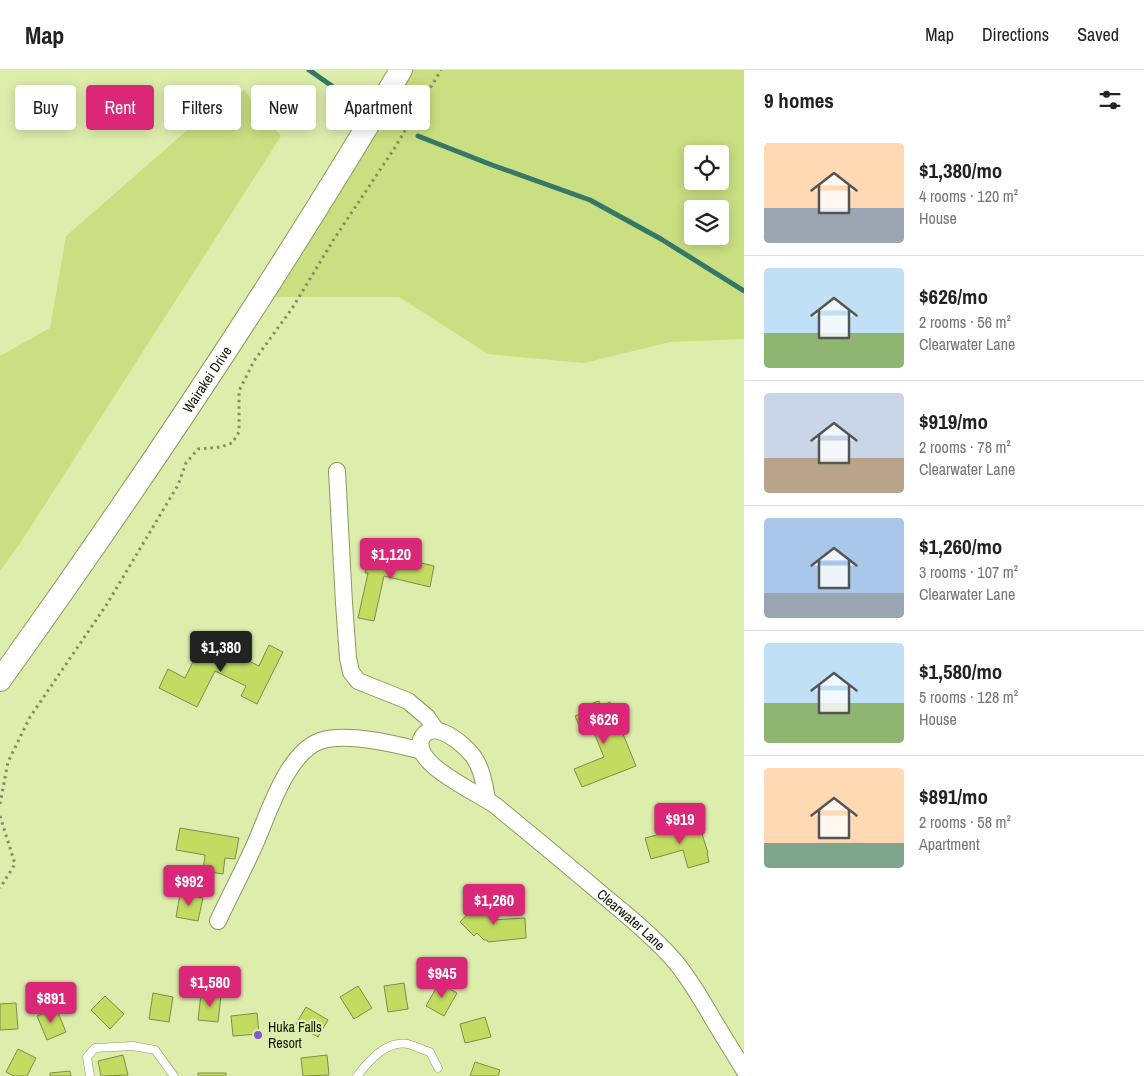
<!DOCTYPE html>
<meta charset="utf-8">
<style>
body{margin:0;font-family:"Archivo Narrow",sans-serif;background:#f6f6f6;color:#222;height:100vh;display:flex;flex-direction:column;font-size:19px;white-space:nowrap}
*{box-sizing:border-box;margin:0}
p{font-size:16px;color:#767676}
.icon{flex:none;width:28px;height:28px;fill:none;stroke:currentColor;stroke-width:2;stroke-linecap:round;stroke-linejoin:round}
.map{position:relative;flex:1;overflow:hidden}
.side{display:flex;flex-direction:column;background:#fff;width:400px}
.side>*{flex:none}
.banner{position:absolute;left:15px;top:15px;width:475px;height:45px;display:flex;gap:10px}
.buttons{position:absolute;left:684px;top:75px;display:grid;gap:10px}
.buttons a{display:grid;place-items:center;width:45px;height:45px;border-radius:5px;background:#fff;box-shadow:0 2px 12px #0003;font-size:25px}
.price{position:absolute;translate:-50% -42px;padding:0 11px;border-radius:5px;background:#db2777;color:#fff;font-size:16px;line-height:32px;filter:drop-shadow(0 1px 2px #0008)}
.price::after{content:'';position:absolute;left:50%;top:30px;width:15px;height:11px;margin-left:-8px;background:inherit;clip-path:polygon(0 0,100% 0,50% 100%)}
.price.current{background:#222;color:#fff}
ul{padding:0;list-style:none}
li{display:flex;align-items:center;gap:15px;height:125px;padding:0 20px}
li+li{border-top:1px solid #e0e0e0}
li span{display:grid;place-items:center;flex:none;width:140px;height:100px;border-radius:5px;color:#555}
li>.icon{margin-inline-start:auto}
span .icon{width:60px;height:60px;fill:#fffc;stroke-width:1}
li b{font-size:21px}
h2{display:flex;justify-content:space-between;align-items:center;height:60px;padding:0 20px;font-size:21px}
.pill{padding:0 18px;border-radius:5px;background:#fff;box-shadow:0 2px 12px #0003;font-size:18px;line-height:45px}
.pill.current{background:#db2777;color:#fff}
header{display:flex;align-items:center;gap:30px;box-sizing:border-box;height:70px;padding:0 25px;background:#fff;border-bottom:1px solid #e0e0e0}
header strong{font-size:24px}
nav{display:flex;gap:28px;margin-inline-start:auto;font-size:18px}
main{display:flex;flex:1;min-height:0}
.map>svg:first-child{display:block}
.green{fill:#c9df81;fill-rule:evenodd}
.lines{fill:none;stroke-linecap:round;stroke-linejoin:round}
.stream{stroke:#367866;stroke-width:5}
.building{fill:#c2dc61;stroke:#7d8c4e}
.service-casing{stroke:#8b9a5c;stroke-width:9}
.minor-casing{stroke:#8b9a5c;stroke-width:18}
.secondary-casing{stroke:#8b9a5c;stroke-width:24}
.path{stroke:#849061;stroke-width:3;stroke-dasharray:2.5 4;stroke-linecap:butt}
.service{stroke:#fff;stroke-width:8}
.minor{stroke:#fff;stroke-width:16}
.secondary{stroke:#fff;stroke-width:22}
.poi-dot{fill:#8957cf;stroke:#ddeeac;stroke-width:2}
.labels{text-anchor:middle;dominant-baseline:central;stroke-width:4.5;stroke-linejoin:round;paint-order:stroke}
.street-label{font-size:14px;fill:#121601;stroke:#ddeeac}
.poi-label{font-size:14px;fill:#121601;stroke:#ddeeac;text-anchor:start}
</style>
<header>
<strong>Map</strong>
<nav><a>Map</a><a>Directions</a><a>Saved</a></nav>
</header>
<main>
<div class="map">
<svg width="744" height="1006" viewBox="0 0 744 1006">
<rect width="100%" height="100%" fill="#ddeeac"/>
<path class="green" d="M403,0h341v269l-74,3 -86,21 -96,-9 -89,-57h-143zM692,84h28v27h-28zM692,139h28v27h-28z
M244,20l37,46 -260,406 -21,29v-215l50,-28 16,-92 126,-110z"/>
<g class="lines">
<path class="stream" d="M309,0l43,30
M418,66l74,29 98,35 71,39 83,52"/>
</g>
<path class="building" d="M386,485l48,11 -4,21 -46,-11 -10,45 -16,-3 10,-45h-3l3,-13 16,3z
M206,565l19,10 -5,8 10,5 3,-5 26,13 10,-21 14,7 -26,52 -16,-8 5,-10 -31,-15 -18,36 -38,-19 9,-19 17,9z
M599,631l2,5 9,-4 26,64 -54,21 -8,-18 30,-12 -12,-29 -10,4 -7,-16 14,-6 -2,-5z
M699,754l9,29h-1l2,9 -21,6 -5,-18 -32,9 -6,-21z
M180,758l59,10 -4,21 -10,-1 -2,16 -20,-3 2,-16 -29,-5z
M180,824l23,4 -5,23 -22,-4z
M477,834l15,14v2l33,-2 1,20 -38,4 -1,-2h-3l-7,-7 -3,3 -14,-14z
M404,913l4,26 -20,3 -4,-26z
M439,913l18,10 -13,23 -18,-10z
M358,916l14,22 -18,11 -14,-22z
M153,923l20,4 -4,25 -20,-3z
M201,924l20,2 -3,26 -20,-2z
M105,926l19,18 -14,15 -19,-19z
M16,933l2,26 -18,1v-26z
M306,937l22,13 -10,17 -22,-13z
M56,938l10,24 -19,8 -10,-24z
M257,943l2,21 -26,2 -2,-20z
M485,947l6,20 -26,6 -5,-19z
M18,979l18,9 -9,18h-13l-8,-4z
M123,985l5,20 -27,1 -3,-15z
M327,985l2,20 -26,1 -2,-18z
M475,992l25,8 -2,6h-28z
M70,1001l1,5h-21v-3z
M198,1003h28v3h-28z"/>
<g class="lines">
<defs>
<path id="service" d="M90,1006l-3,-19 8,-9 38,-2 22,4 19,26
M357,1006c12,-15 29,-36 51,-32 7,2 15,6 22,8l8,16"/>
<g id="minor">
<path d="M337,401l7,132 4,55 3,14 7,9 50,20 19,16 9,13"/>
<path id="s1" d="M487,728c-3,-14 -5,-30 -14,-42 -8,-11 -38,-37 -50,-20 -18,26 58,58 73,70 34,28 68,56 102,85 25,21 53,43 75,68 13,15 24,33 34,50 12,21 25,41 37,61"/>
<path d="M218,851c12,-26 26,-52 38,-79 13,-30 31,-89 64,-101 26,-9 75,3 102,10"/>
</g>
<g id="secondary">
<path id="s2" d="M0,610c142,-198 277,-401 401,-610"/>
</g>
</defs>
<use href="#service" class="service-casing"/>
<use href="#minor" class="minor-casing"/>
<use href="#secondary" class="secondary-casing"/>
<path class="path" d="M0,734l8,-42 22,-45 77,-113 71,-119 8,-22 12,-14 23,-2 11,-4 7,-11v-41l15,-30 39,-54 41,-68 60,-90 47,-79
M0,746l15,48 -15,24"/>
<use href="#service" class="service"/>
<use href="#minor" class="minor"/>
<use href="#secondary" class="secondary"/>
</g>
<circle class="poi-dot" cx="258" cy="965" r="5"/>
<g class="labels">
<g class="street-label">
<text stroke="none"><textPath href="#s2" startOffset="365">Wairakei Drive</textPath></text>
<text stroke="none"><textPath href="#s1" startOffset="391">Clearwater Lane</textPath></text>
</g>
<g class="poi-label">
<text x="268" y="957">Huka Falls<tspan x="268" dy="16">Resort</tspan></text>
</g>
</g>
</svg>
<div class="buttons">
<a><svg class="icon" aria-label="locate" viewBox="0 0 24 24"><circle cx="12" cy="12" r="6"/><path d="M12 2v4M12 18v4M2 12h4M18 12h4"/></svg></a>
<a><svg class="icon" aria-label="layers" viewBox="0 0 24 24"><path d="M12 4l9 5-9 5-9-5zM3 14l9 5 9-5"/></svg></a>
</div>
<b class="price" style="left:391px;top:510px">$1,120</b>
<b class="price current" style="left:221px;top:603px">$1,380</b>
<b class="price" style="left:604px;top:675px">$626</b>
<b class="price" style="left:680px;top:775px">$919</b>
<b class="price" style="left:189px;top:837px">$992</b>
<b class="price" style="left:494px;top:856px">$1,260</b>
<b class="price" style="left:442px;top:929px">$945</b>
<b class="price" style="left:210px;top:938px">$1,580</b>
<b class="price" style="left:51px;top:954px">$891</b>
<div class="banner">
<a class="pill">Buy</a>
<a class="pill current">Rent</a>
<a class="pill">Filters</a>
<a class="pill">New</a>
<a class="pill">Apartment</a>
</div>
</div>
<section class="side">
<h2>9 homes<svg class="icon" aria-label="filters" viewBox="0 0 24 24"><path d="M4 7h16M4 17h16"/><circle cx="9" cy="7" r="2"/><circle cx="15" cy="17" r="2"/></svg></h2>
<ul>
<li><span style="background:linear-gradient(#ffd9b3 65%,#9aa5b1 0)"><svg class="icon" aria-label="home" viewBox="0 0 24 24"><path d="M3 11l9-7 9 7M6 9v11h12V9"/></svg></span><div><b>$1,380/mo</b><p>4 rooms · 120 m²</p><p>House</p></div></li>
<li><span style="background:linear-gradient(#bfe0f5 65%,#8fb573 0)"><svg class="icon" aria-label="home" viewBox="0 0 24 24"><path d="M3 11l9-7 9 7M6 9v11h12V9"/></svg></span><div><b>$626/mo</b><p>2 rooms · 56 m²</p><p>Clearwater Lane</p></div></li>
<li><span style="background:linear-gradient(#c9d6e8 65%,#b9a48a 0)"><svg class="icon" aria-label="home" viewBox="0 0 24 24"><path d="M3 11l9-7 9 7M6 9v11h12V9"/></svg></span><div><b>$919/mo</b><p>2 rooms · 78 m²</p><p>Clearwater Lane</p></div></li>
<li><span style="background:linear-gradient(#a9c7e8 75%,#9aa5b1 0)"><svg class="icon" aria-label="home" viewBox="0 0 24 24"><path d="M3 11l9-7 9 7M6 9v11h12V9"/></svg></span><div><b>$1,260/mo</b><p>3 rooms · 107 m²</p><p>Clearwater Lane</p></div></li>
<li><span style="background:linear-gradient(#bfe0f5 60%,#8fb573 0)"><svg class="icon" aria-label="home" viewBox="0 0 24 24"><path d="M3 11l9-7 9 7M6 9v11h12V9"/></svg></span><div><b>$1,580/mo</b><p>5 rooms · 128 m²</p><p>House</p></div></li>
<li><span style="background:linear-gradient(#ffd9b3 75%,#7fa58c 0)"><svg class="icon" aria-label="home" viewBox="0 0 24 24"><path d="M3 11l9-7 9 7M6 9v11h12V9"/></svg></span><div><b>$891/mo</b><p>2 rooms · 58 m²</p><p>Apartment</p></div></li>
</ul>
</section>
</main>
